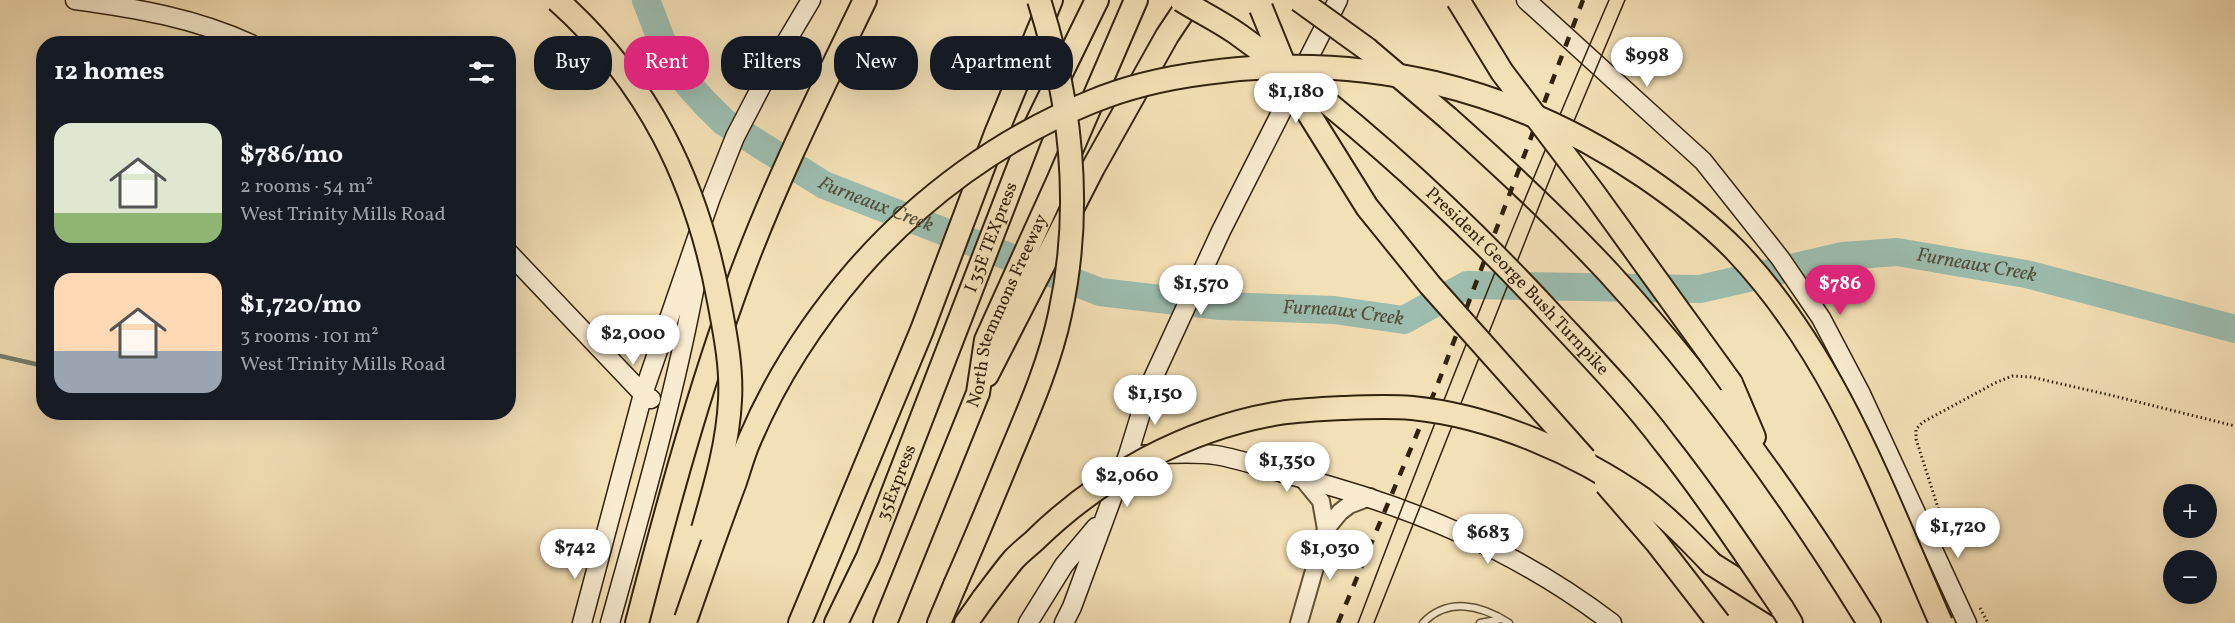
<!DOCTYPE html>
<meta charset="utf-8">
<style>
body{margin:0;font-family:Vollkorn,serif;background:#242831;color:#f1f3f6;height:100vh;display:flex;flex-direction:column;font-size:22px;white-space:nowrap}
*{box-sizing:border-box;margin:0}
p{font-size:20px;color:#9ea1a6}
.icon{flex:none;width:33px;height:33px;fill:none;stroke:currentColor;stroke-width:2;stroke-linecap:round;stroke-linejoin:round}
.map{position:relative;flex:1;overflow:hidden}
.sheet{position:absolute;left:36px;top:36px;width:480px;height:384px;display:flex;flex-direction:column;background:#171b24;border-radius:24px;box-shadow:0 6px 24px #0002}
.sheet>*{flex:none}
.guide{position:absolute;left:534px;top:36px;width:570px;height:54px;display:flex;gap:12px}
.fabs{position:absolute;left:2163px;top:484px;display:grid;gap:12px}
.fabs a{display:grid;place-items:center;width:54px;height:54px;border-radius:50%;background:#171b24;box-shadow:0 6px 24px #0002;font-size:30px}
.price{position:absolute;translate:-50% -51px;padding:0 14px;border-radius:21px;background:#fff;color:#222;font-size:20px;line-height:39px;filter:drop-shadow(0 2px 3px #0008)}
.price::after{content:'';position:absolute;left:50%;top:36px;width:18px;height:14px;margin-left:-9px;background:inherit;clip-path:polygon(0 0,100% 0,50% 100%)}
.price.on{background:#db2777;color:#fff}
ul{padding:0;list-style:none}
li{display:flex;align-items:center;gap:18px;height:150px;padding:0 18px}
li span{display:grid;place-items:center;flex:none;width:168px;height:120px;border-radius:18px;color:#555}
li>.icon{margin-inline-start:auto}
span .icon{width:72px;height:72px;fill:#fffc;stroke-width:1}
li b{font-size:26px}
h2{display:flex;justify-content:space-between;align-items:center;height:72px;padding:0 18px;font-size:26px}
.tag{padding:0 21px;border-radius:24px;background:#171b24;box-shadow:0 6px 24px #0002;font-size:21px;line-height:54px}
.tag.on{background:#db2777;color:#fff}
.map>svg:first-child{display:block}
.lines{fill:none;stroke-linecap:round;stroke-linejoin:round}
.stream{stroke:#727f6e;stroke-width:4.5}
.river{stroke:#9cbdaf;stroke-width:28}
.service-casing{stroke:#625237;stroke-width:9}
.tertiary-casing{stroke:#625237;stroke-width:20}
.secondary-casing{stroke:#32220d;stroke-width:21}
.motorway-casing{stroke:#32220d;stroke-width:26}
.path{stroke:#32220d;stroke-width:3;stroke-dasharray:1.5 3;stroke-linecap:butt}
.service{stroke:#f8ebd0;stroke-width:6}
.tertiary{stroke:#f8ebd0;stroke-width:16}
.secondary{stroke:#f8ebd0;stroke-width:18}
.motorway{stroke:#f4e0b6;stroke-width:22}
.tram{stroke:#32220d;stroke-width:1.5}
.rail{stroke:#32220d;stroke-width:4.5;stroke-dasharray:10 10;stroke-linecap:butt}
.motorway-bridge-casing{stroke:#32220d;stroke-width:26;stroke-linecap:butt}
.motorway-bridge{stroke:#f4e0b6;stroke-width:22}
.labels{text-anchor:middle;dominant-baseline:central;stroke-width:6;stroke-linejoin:round;paint-order:stroke}
.street-label{font-size:18px;fill:#32220d;stroke:#f8ebd0}
.water-label{font-size:20px;font-style:italic;fill:#52503e;stroke:#f8ebd0}
</style>
<div class="map">
<svg width="2235" height="623" viewBox="0 0 2235 623">
<rect width="100%" height="100%" fill="#f4e0b6"/>
<filter id="stains"><feTurbulence type="fractalNoise" baseFrequency=".00333" numOctaves="4"/><feColorMatrix values="0 0 0 0 .2 0 0 0 0 .09 0 0 0 0 .02 0 0 0 .5 -.17"/></filter>
<radialGradient id="worn" r=".72"><stop offset=".6" stop-color="#630" stop-opacity="0"/><stop offset="1" stop-color="#630" stop-opacity=".3"/></radialGradient>
<g class="lines">
<path class="stream" d="M0,356l44,10"/>
<path class="river" id="s1" d="M646,0l25,65 33,37 20,20 100,63 276,107 120,14 114,4 70,10 63,-35 233,4 143,-33 54,-4 129,22 209,55"/>
<defs>
<path id="service" d="M1423,623c25,-26 58,-18 86,0
M1480,623l22,-4"/>
<path id="tertiary" d="M1302,478l19,23 5,28
M1299,623l27,-94 14,-17 9,-7 21,-8"/>
<path id="secondary" d="M75,0c60,8 120,18 176,44
M1526,0l177,161 77,97 41,60 40,76 106,229
M508,252l135,142 8,5
M1128,455l21,-68 72,-156 117,-231
M582,623l61,-229 67,-194 25,-63 38,-73 38,-64
M610,623c34,-122 70,-246 91,-371
M1028,623l36,-58 32,-38
M1064,623l8,-16 56,-152c26,0 62,-4 87,0 25,4 50,13 75,20 118,30 225,74 322,148"/>
<g id="motorway">
<path d="M1448,118c56,50 110,100 161,155 98,107 184,226 260,350"/>
<path d="M987,375l106,-207 74,-132 24,-36"/>
<path d="M1731,383l23,54"/>
<path d="M1712,564l70,44 9,15"/>
<path d="M637,623c30,-116 62,-233 103,-345 35,-95 81,-187 125,-278"/>
<path d="M800,623l122,-293 73,-194 56,-136"/>
<path id="s2" d="M836,623l32,-66 163,-422 66,-135"/>
<path id="s3" d="M885,623l93,-230 8,-53 72,-159 78,-181"/>
<path d="M939,623l16,-38"/>
<path d="M966,623l17,-24"/>
</g>
</defs>
<use href="#service" class="service-casing"/>
<use href="#tertiary" class="tertiary-casing"/>
<use href="#secondary" class="secondary-casing"/>
<use href="#motorway" class="motorway-casing"/>
<path class="path" d="M1948,539l-32,-100v-10l7,-7 72,-39 17,-7 19,1 83,19 121,30
M1980,608l8,15"/>
<use href="#service" class="service"/>
<use href="#tertiary" class="tertiary"/>
<use href="#secondary" class="secondary"/>
<use href="#motorway" class="motorway"/>
<path class="tram" d="M1358,623c79,-209 162,-418 251,-623
M1374,623l179,-452 72,-171"/>
<path class="rail" d="M1338,623l99,-237 146,-386"/>
<defs>
<g id="motorway-bridge">
<path d="M557,0c91,81 140,182 162,301 6,32 13,66 11,99 -2,44 -15,87 -27,129"/>
<path id="s4" d="M1181,0c19,12 40,22 58,35 115,83 219,178 314,281 38,41 77,81 111,126 42,53 80,110 118,166"/>
<path d="M1299,0l68,49 81,69"/>
<path d="M1458,0l44,72 91,120 138,191"/>
<path d="M1261,8l22,54 26,52 58,93 63,78 155,174"/>
<path d="M1606,484l51,59 62,80"/>
<path d="M955,585c19,-43 37,-86 55,-130 19,-45 40,-93 50,-141 23,-105 11,-213 -21,-314"/>
<path d="M983,599c10,-13 20,-27 31,-40 6,-6 13,-12 20,-18 66,-65 154,-113 246,-128 21,-3 43,-4 64,-5 23,-1 45,-2 68,0 80,8 165,45 231,91 25,19 47,42 69,65"/>
<path d="M686,619c16,-46 32,-92 49,-137 5,-15 9,-30 15,-43 26,-61 64,-119 107,-169 63,-72 144,-132 234,-168 36,-15 75,-24 114,-29 158,-22 308,14 440,104 32,22 64,46 91,74 99,104 148,243 205,372"/>
</g>
</defs>
<use href="#motorway-bridge" class="motorway-bridge-casing"/>
<use href="#motorway-bridge" class="motorway-bridge"/>
</g>
<g class="labels">
<g class="street-label">
<text stroke="none"><textPath href="#s2" startOffset="416">I 35E TEXpress</textPath></text>
<text stroke="none"><textPath href="#s4" startOffset="440">President George Bush Turnpike</textPath></text>
<text stroke="none"><textPath href="#s3" startOffset="336">North Stemmons Freeway</textPath></text>
<text stroke="none"><textPath href="#s2" startOffset="153">35Express</textPath></text>
</g>
<g class="water-label">
<text stroke="none"><textPath href="#s1" startOffset="321">Furneaux Creek</textPath></text>
<text stroke="none"><textPath href="#s1" startOffset="1454">Furneaux Creek</textPath></text>
<text stroke="none"><textPath href="#s1" startOffset="806">Furneaux Creek</textPath></text>
</g>
</g>
<rect width="100%" height="100%" filter="url(#stains)"/>
<rect width="100%" height="100%" fill="url(#worn)"/>
</svg>
<div class="fabs">
<a>+</a>
<a>−</a>
</div>
<b class="price" style="left:1647px;top:88px">$998</b>
<b class="price" style="left:1296px;top:124px">$1,180</b>
<b class="price" style="left:1201px;top:316px">$1,570</b>
<b class="price on" style="left:1840px;top:316px">$786</b>
<b class="price" style="left:633px;top:366px">$2,000</b>
<b class="price" style="left:1155px;top:426px">$1,150</b>
<b class="price" style="left:1287px;top:493px">$1,350</b>
<b class="price" style="left:1127px;top:508px">$2,060</b>
<b class="price" style="left:1958px;top:559px">$1,720</b>
<b class="price" style="left:1488px;top:565px">$683</b>
<b class="price" style="left:575px;top:580px">$742</b>
<b class="price" style="left:1330px;top:581px">$1,030</b>
<div class="guide">
<a class="tag">Buy</a>
<a class="tag on">Rent</a>
<a class="tag">Filters</a>
<a class="tag">New</a>
<a class="tag">Apartment</a>
</div>
<section class="sheet">
<h2>12 homes<svg class="icon" aria-label="filters" viewBox="0 0 24 24"><path d="M4 7h16M4 17h16"/><circle cx="9" cy="7" r="2"/><circle cx="15" cy="17" r="2"/></svg></h2>
<ul>
<li><span style="background:linear-gradient(#dfe7d0 75%,#8fb573 0)"><svg class="icon" aria-label="home" viewBox="0 0 24 24"><path d="M3 11l9-7 9 7M6 9v11h12V9"/></svg></span><div><b>$786/mo</b><p>2 rooms · 54 m²</p><p>West Trinity Mills Road</p></div></li>
<li><span style="background:linear-gradient(#ffd9b3 65%,#9aa5b1 0)"><svg class="icon" aria-label="home" viewBox="0 0 24 24"><path d="M3 11l9-7 9 7M6 9v11h12V9"/></svg></span><div><b>$1,720/mo</b><p>3 rooms · 101 m²</p><p>West Trinity Mills Road</p></div></li>
</ul>
</section>
</div>
